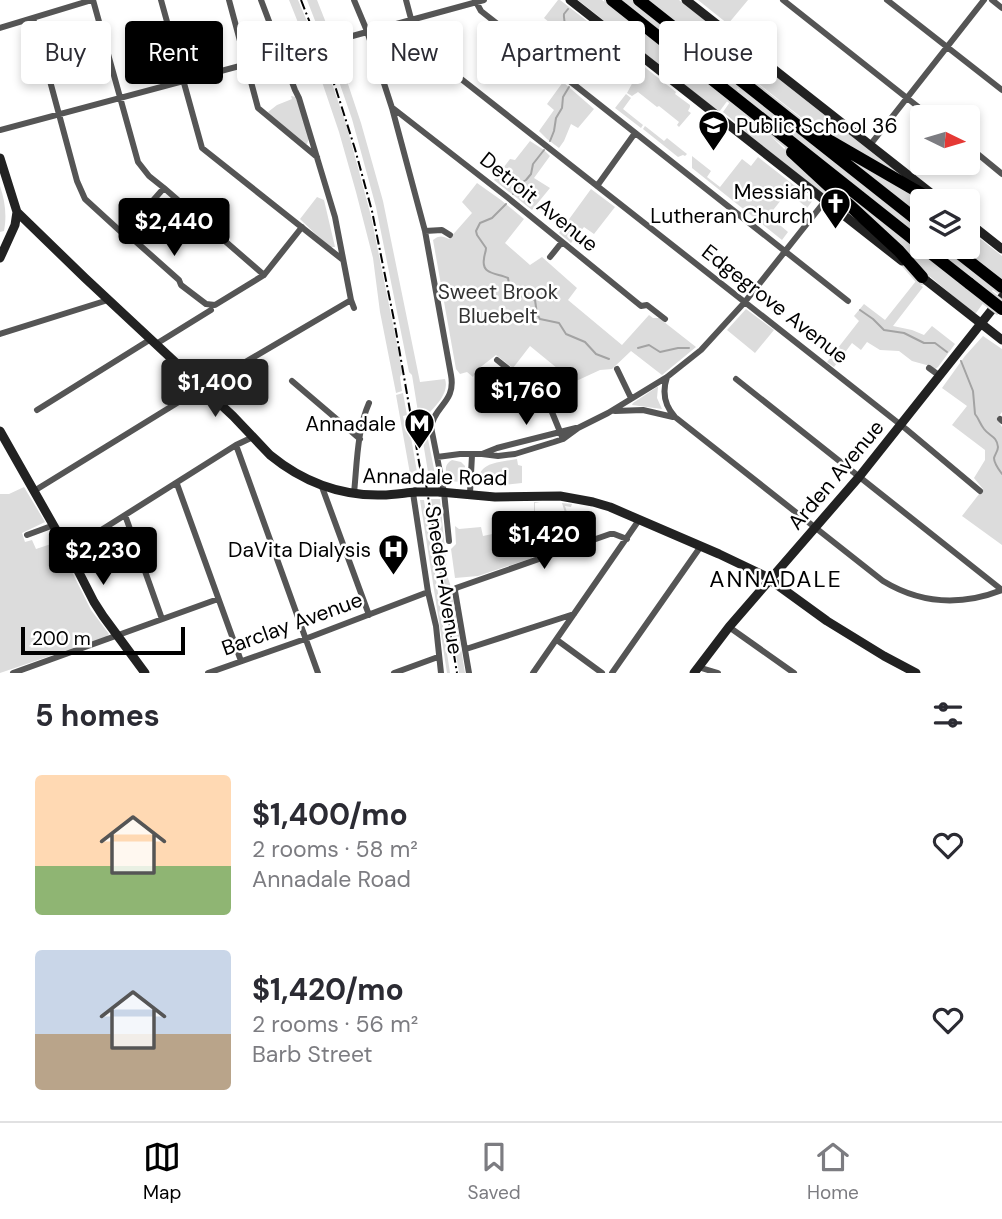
<!DOCTYPE html>
<meta charset="utf-8">
<style>
body{margin:0;font-family:"DM Sans",sans-serif;background:#f7f7f7;color:#2b2b33;height:100vh;display:flex;flex-direction:column;font-size:26px;white-space:nowrap}
*{box-sizing:border-box;margin:0}
p{font-size:23px;color:#7c7c81}
.icon{flex:none;width:38px;height:38px;fill:none;stroke:currentColor;stroke-width:2;stroke-linecap:round;stroke-linejoin:round}
.map{position:relative;height:673px;overflow:hidden}
.sheet{display:flex;flex-direction:column;background:#fff;flex:1}
.sheet>*{flex:none}
.top-card{position:absolute;left:21px;top:21px;width:961px;height:63px;display:flex;gap:14px}
.needle{width:46px;rotate:95deg}
.tools{position:absolute;left:910px;top:105px;display:grid;gap:14px}
.tools a{display:grid;place-items:center;width:70px;height:70px;border-radius:7px;background:#fff;box-shadow:0 4px 10px #0003;font-size:35px}
.scale{position:absolute;left:21px;bottom:18px;width:164px;box-sizing:border-box;padding-left:7px;border:4px solid #000;border-top:0;font-size:19px;line-height:24px;white-space:nowrap;color:#000;-webkit-text-stroke:5px #fff;paint-order:stroke}
.price{position:absolute;translate:-50% -60px;padding:0 16px;border-radius:7px;background:#000;color:#fff;font-size:23px;line-height:46px;filter:drop-shadow(0 2px 4px #0008)}
.price::after{content:'';position:absolute;left:50%;top:42px;width:21px;height:16px;margin-left:-10px;background:inherit;clip-path:polygon(0 0,100% 0,50% 100%)}
.price.selected{background:#222;color:#fff}
ul{padding:0;list-style:none}
li{display:flex;align-items:center;gap:21px;height:175px;padding:0 35px}
li span{display:grid;place-items:center;flex:none;width:196px;height:140px;border-radius:7px;color:#555}
li>.icon{margin-inline-start:auto}
span .icon{width:84px;height:84px;fill:#fffc;stroke-width:1}
li b{font-size:30px}
h2{display:flex;justify-content:space-between;align-items:center;height:84px;padding:0 35px;font-size:30px}
.chip{padding:0 24px;border-radius:7px;background:#fff;box-shadow:0 4px 10px #0003;font-size:24px;line-height:63px}
.chip.selected{background:#000;color:#fff}
.tabs{display:flex;justify-content:space-around;align-items:center;height:98px;border-top:2px solid #e1e1e2;background:#fff;font-size:19px;color:#7c7c81}
.tabs a{display:grid;justify-items:center;gap:4px}
.tabs .selected{color:#000}
.map>svg:first-child{display:block}
.green{fill:#dcdcdc}
.lines{fill:none;stroke-linecap:round;stroke-linejoin:round}
.stream{stroke:#a3a3a3;stroke-width:2}
.highway-casing{stroke:#dbdbdb;stroke-width:16}
.street{stroke:#555;stroke-width:6}
.secondary{stroke:#222;stroke-width:9}
.highway{stroke:#000;stroke-width:12}
.rail{stroke:#000;stroke-width:2;stroke-dasharray:10 3.5 2 3.5;stroke-linecap:butt}
.highway-bridge-casing{stroke:#dbdbdb;stroke-width:16;stroke-linecap:butt}
.street-bridge{stroke:#555;stroke-width:6}
.secondary-bridge{stroke:#222;stroke-width:9}
.highway-bridge{stroke:#000;stroke-width:12}
.labels{text-anchor:middle;dominant-baseline:central;stroke-width:5;stroke-linejoin:round;paint-order:stroke}
.poi-label{font-size:21px;fill:#000;stroke:#fff;text-anchor:end}
.street-label{font-size:21px;fill:#000;stroke:#fff}
.park-label{font-size:21px;fill:#333;stroke:#fff}
.neighbourhood-label{font-size:23px;letter-spacing:2px;fill:#000;stroke:#fff}
</style>
<div class="map">
<svg width="1002" height="673" viewBox="0 0 1002 673">
<rect width="100%" height="100%" fill="#fff"/>
<path class="green" d="M289,0h9l16,38 -9,2z
M307,0h10l13,33 -9,3z
M558,0h2l40,31 -16,21 10,8 -16,20 -7,-5 -2,-5 -13,-9 15,-21 -27,-22z
M578,0h24l105,84v2l7,3 14,11 -9,12z
M617,0h15l108,85 -6,8z
M650,0h29l73,58 5,6 -9,11z
M698,0h50l-20,24z
M336,48l25,75 22,78 37,181 25,-3c4,12 -6,24 -15,33h-12l-6,-37 -3,-3 -33,-165 -24,-88 -24,-69z
M321,52l26,75 24,89 30,148 1,9 -2,4 2,14 -6,2 -16,-81 -7,-54 -17,-66 -17,-60 -19,-56 -9,-22z
M642,65l34,27 -1,2 15,11v2l-2,4 3,2 -12,14 -2,-2 2,-3 -20,-16 -2,1 -19,-15 -6,4 -5,-3z
M760,66l15,10 142,112 -86,-47 -81,-64z
M563,82l31,27 -16,19 -7,-4 -7,17 -5,7 -12,-9 -8,-8 15,-21 -7,-6z
M742,87l180,143v12l-186,-148z
M626,94l5,4 -8,11 20,16 -2,3 -26,-20z
M291,96l5,1 13,41 -2,6h-3l-33,-28 -3,-4 9,-7 15,-6z
M730,102l24,18 117,112 -125,-99 -1,-3 -22,-18z
M645,126l19,15 3,-3 20,16 -2,2 -2,-1 -5,2 -35,-28z
M530,141l14,9 6,6 -16,22 16,10 -18,22 -38,-30 16,-21 5,1z
M837,150l85,51v16z
M692,156l19,15 -4,6 13,10 22,-28 9,7 7,-9 55,43 -6,8 -21,-18 -3,3 2,2 -15,19h-3l21,18 -6,8 -90,-72z
M825,176l159,126 -8,11h-2c-53,-42 -102,-88 -149,-137z
M477,183l24,17 23,19 -19,24 25,22 12,-8 35,31 -9,12 54,45 27,-30 4,3h6l37,29 -34,28 -31,-24 -19,18 -12,1 -26,12 -44,-36 -17,22 -17,-13 -18,14 -5,8 -6,-5 -7,2 -4,-5 -23,-129c6,-5 10,-4 16,-1l23,-26 -10,-11z
M0,186c5,15 7,29 4,45l-4,1z
M591,189l24,18 -21,27 -10,-7 -13,16 -12,-10z
M317,197l7,3 11,47h-5c-11,-10 -21,-19 -30,-28z
M968,229l34,27v23l-42,-32h8z
M928,247h16l51,40 -6,8z
M916,281l7,6 -30,39 19,4 12,5 8,-9 23,18 -17,23 -3,2 -5,-3 -18,-5 -13,-10 -19,-1 -13,-8 -6,8 -9,-7 -18,24 -7,-5 32,-41 -5,-5 10,-12 21,16z
M746,309l28,21 -19,23 -28,-23z
M983,336l19,13v63l-5,7 5,8v118l-40,-29 21,-27 -9,-11 11,-18v-10l-33,-25 15,-19 -25,-18 23,-32z
M657,387h1l-1,11 5,11 -30,-4 1,-2z
M403,393l4,22 -4,1 2,10h4l8,46v12l-5,1 -16,-90z
M422,417l2,2 13,65h-7l-11,-66z
M517,459l1,6 4,1v17l-18,2h-21l-5,-5c2,-19 24,-18 39,-21z
M452,460l9,2 4,4 -1,13 -2,3 -14,-1c-2,-9 -5,-16 4,-21z
M24,487l21,35 -23,11 3,9 7,-2 4,9 21,-7 34,68 18,24 -3,3 -106,36v-179h9z
M431,499h9l8,79 3,9 14,86h-6z
M420,500h4l26,173h-3z
M534,502h6l-5,1v21l34,2 -7,-23 10,1 -1,3 -6,-1 6,19 4,1 -4,2 -1,-1 -8,-1v5l-2,-4 -21,-1 -2,3 -2,-3 -7,2 6,21 -2,9 -54,18 -23,2 -4,-29 5,-5 -1,-18 4,3 22,-2 2,9 51,-11z"/>
<g class="lines">
<path class="stream" d="M568,9l-4,5c-1,13 6,15 14,22l1,11 -4,12 3,10 -5,8
M550,141l4,-10 2,-13 6,-10 1,-11 6,-10
M513,194l8,-11 5,-3 5,-6 2,-10 11,-14
M506,204l-14,14 -12,5 -4,8 1,4 9,13c0,4 -2,7 -2,11 -3,16 14,14 24,19l2,12 4,5 16,3 5,2 2,14 3,5 19,4 7,11 19,8 11,12 13,5
M860,310l13,9 11,11 20,3 20,10h11l12,9
M638,348l11,-3 11,7 18,-4h11
M961,361l12,30 2,23c4,5 5,10 9,15 5,7 13,7 14,18 0,4 -3,7 -4,11 0,5 5,12 8,16"/>
<defs>
<path id="highway" d="M612,0l310,246
M639,0l283,224
M825,138l109,63
M792,152l107,99 23,26
M923,247l47,37
M951,247l51,40"/>
</defs>
<use href="#highway" class="highway-casing"/>
<path class="street" d="M93,0l45,162 11,14 15,12 100,87
M161,0l41,148 141,112
M229,0l29,108 59,49
M261,0l34,90 4,8 36,119 16,83 3,8
M354,0l13,31 25,77 33,123 26,144c5,27 -16,30 -20,52l13,65 5,49
M406,0l12,45 488,384 74,62
M475,0l6,11 367,290
M783,0l148,117
M887,0l115,90
M992,0l10,8
M33,18l44,163 8,18 35,32 5,1 54,48 2,5 25,19 9,1 49,-30 38,-48
M0,28l92,-28
M334,41l150,-41
M394,109l113,88 134,109 6,-1 18,14
M0,130l307,-82
M870,145l114,-145
M968,146l34,28
M597,186l38,-53
M425,231l17,-1 8,5
M125,232l39,-44
M550,257l12,-15
M0,334l108,-34
M156,344l55,-34
M497,360l50,40 16,39
M929,368l11,8
M617,369l14,29
M667,377c-5,15 -3,28 8,40l208,164c38,23 78,25 119,9
M736,379l266,211
M292,381l68,58
M37,410l114,-71
M615,411l28,-1 30,7
M1000,419l2,2
M236,445l82,228
M482,454l15,-6 79,-20
M437,457l23,-3h22l16,2 17,-2 39,-12 9,-3 15,-11 30,-15 59,-36 34,-27 43,-47 81,-102
M177,484l64,177
M322,487l47,128
M34,491l169,-104 148,-87
M354,493c3,-29 3,-63 15,-90
M413,493l15,99 8,34 5,47
M470,493l2,-38
M125,515l37,104
M27,535l27,-10
M68,551l168,-106 17,-8
M729,627l65,46
M557,640l45,33
M466,649l108,-35
M698,667l20,6
M13,673l205,-74
M208,673l97,-34 123,-47
M394,673l44,-16
M469,673l-14,-82 1,-3 154,-54h4l13,5
M533,673l106,-153
M612,673l89,-127"/>
<path class="secondary" d="M570,0l332,261
M686,0l255,201
M0,158l17,54 -2,13 -15,33
M17,212l68,66 148,138 37,39c33,27 69,41 112,40 11,0 22,-2 33,-3
M968,222l34,27
M918,274l84,66
M0,431l68,120 26,51 9,14 42,57
M440,492l55,5 65,-1 33,6 17,5 109,47 46,22 62,45 57,35 32,17
M694,673l35,-46 130,-150 143,-180"/>
<use href="#highway" class="highway"/>
<path class="rail" d="M301,0l35,89 19,60 17,62 22,109 28,159
M426,484l31,189"/>
<defs>
<path id="highway-bridge" d="M970,284l32,25"/>
</defs>
<use href="#highway-bridge" class="highway-bridge-casing"/>
<path class="street-bridge" d="M307,48l27,-7"/>
<path class="secondary-bridge" d="M415,492h25"/>
<use href="#highway-bridge" class="highway-bridge"/>
</g>
<defs>
<symbol id="school-pin" viewBox="-11 -11 22 30"><path d="M0 17L-7.5 6A9.5 9.5 0 1 1 7.5 6Z" fill="#000" stroke="#fff"/><path d="M0-5L7-2L0 1L-7-2ZM-4 1L0 2.5L4 1V4Q0 6-4 4Z" fill="#fff"/></symbol>
<symbol id="church-pin" viewBox="-11 -11 22 30"><path d="M0 17L-7.5 6A9.5 9.5 0 1 1 7.5 6Z" fill="#000" stroke="#fff"/><path d="M-1.2-6h2.4v3.5h3.3v2.4h-3.3V6h-2.4V-.1h-3.3v-2.4h3.3Z" fill="#fff"/></symbol>
<symbol id="metro-pin" viewBox="-11 -11 22 30"><path d="M0 17L-7.5 6A9.5 9.5 0 1 1 7.5 6Z" fill="#000" stroke="#fff"/><path d="M-5.5 5V-5H-3L0 0L3-5H5.5V5H3V-.5L0 4L-3-.5V5Z" fill="#fff"/></symbol>
<symbol id="hospital-pin" viewBox="-11 -11 22 30"><path d="M0 17L-7.5 6A9.5 9.5 0 1 1 7.5 6Z" fill="#000" stroke="#fff"/><path d="M-5-5h3v3.5h4V-5h3V5h-3V1.5h-4V5h-3Z" fill="#fff"/></symbol>
</defs>
<g fill-rule="evenodd">
<use href="#school-pin" x="696" y="108" width="35" height="47"/>
<use href="#church-pin" x="818" y="186" width="35" height="47"/>
<use href="#metro-pin" x="402" y="406" width="35" height="47"/>
<use href="#hospital-pin" x="376" y="532" width="35" height="47"/>
</g>
<g class="labels">
<g class="poi-label">
<text x="736" y="126" text-anchor="start">Public School 36</text>
<text x="813" y="192">Messiah<tspan x="813" dy="24">Lutheran Church</tspan></text>
<text x="396" y="424">Annadale</text>
<text x="371" y="550">DaVita Dialysis</text>
</g>
<g class="street-label">
<text transform="translate(539 202) rotate(39)">Detroit Avenue</text>
<text transform="translate(775 304) rotate(38)">Edgegrove Avenue</text>
<text transform="translate(836 475) rotate(-50)">Arden Avenue</text>
<text transform="translate(435 477) rotate(1)">Annadale Road</text>
<text transform="translate(444 580) rotate(81)">Sneden Avenue</text>
<text transform="translate(292 624) rotate(-20)">Barclay Avenue</text>
</g>
<g class="park-label">
<text x="498" y="292">Sweet Brook<tspan x="498" dy="24">Bluebelt</tspan></text>
</g>
<g class="neighbourhood-label">
<text x="776" y="579">ANNADALE</text>
</g>
</g>
</svg>
<div class="tools">
<a><svg class="needle" viewBox="-14 -14 28 28"><path d="M0-13l5 13h-10z" fill="#e53935"/><path d="M0 13l5-13h-10z" fill="#7c7c81"/></svg></a>
<a><svg class="icon" aria-label="layers" viewBox="0 0 24 24"><path d="M12 4l9 5-9 5-9-5zM3 14l9 5 9-5"/></svg></a>
</div>
<div class="scale">200 m</div>
<b class="price" style="left:174px;top:258px">$2,440</b>
<b class="price selected" style="left:215px;top:419px">$1,400</b>
<b class="price" style="left:526px;top:427px">$1,760</b>
<b class="price" style="left:544px;top:571px">$1,420</b>
<b class="price" style="left:103px;top:587px">$2,230</b>
<div class="top-card">
<a class="chip">Buy</a>
<a class="chip selected">Rent</a>
<a class="chip">Filters</a>
<a class="chip">New</a>
<a class="chip">Apartment</a>
<a class="chip">House</a>
</div>
</div>
<section class="sheet">
<h2>5 homes<svg class="icon" aria-label="filters" viewBox="0 0 24 24"><path d="M4 7h16M4 17h16"/><circle cx="9" cy="7" r="2"/><circle cx="15" cy="17" r="2"/></svg></h2>
<ul>
<li><span style="background:linear-gradient(#ffd9b3 65%,#8fb573 0)"><svg class="icon" aria-label="home" viewBox="0 0 24 24"><path d="M3 11l9-7 9 7M6 9v11h12V9"/></svg></span><div><b>$1,400/mo</b><p>2 rooms · 58 m²</p><p>Annadale Road</p></div><svg class="icon" aria-label="heart" viewBox="0 0 24 24"><path d="M12 20l-8-8c-3-5 5-10 8-4 3-6 11-1 8 4z"/></svg></li>
<li><span style="background:linear-gradient(#c9d6e8 60%,#b9a48a 0)"><svg class="icon" aria-label="home" viewBox="0 0 24 24"><path d="M3 11l9-7 9 7M6 9v11h12V9"/></svg></span><div><b>$1,420/mo</b><p>2 rooms · 56 m²</p><p>Barb Street</p></div><svg class="icon" aria-label="heart" viewBox="0 0 24 24"><path d="M12 20l-8-8c-3-5 5-10 8-4 3-6 11-1 8 4z"/></svg></li>
</ul>
</section>
<nav class="tabs">
<a class="selected"><svg class="icon" aria-label="map" viewBox="0 0 24 24"><path d="M3 6l6-2 6 2 6-2v14l-6 2-6-2-6 2zM9 4v14M15 6v14"/></svg>Map</a>
<a><svg class="icon" aria-label="saved" viewBox="0 0 24 24"><path d="M7 4h10v16l-5-4-5 4z"/></svg>Saved</a>
<a><svg class="icon" aria-label="home" viewBox="0 0 24 24"><path d="M3 11l9-7 9 7M6 9v11h12V9"/></svg>Home</a>
</nav>
